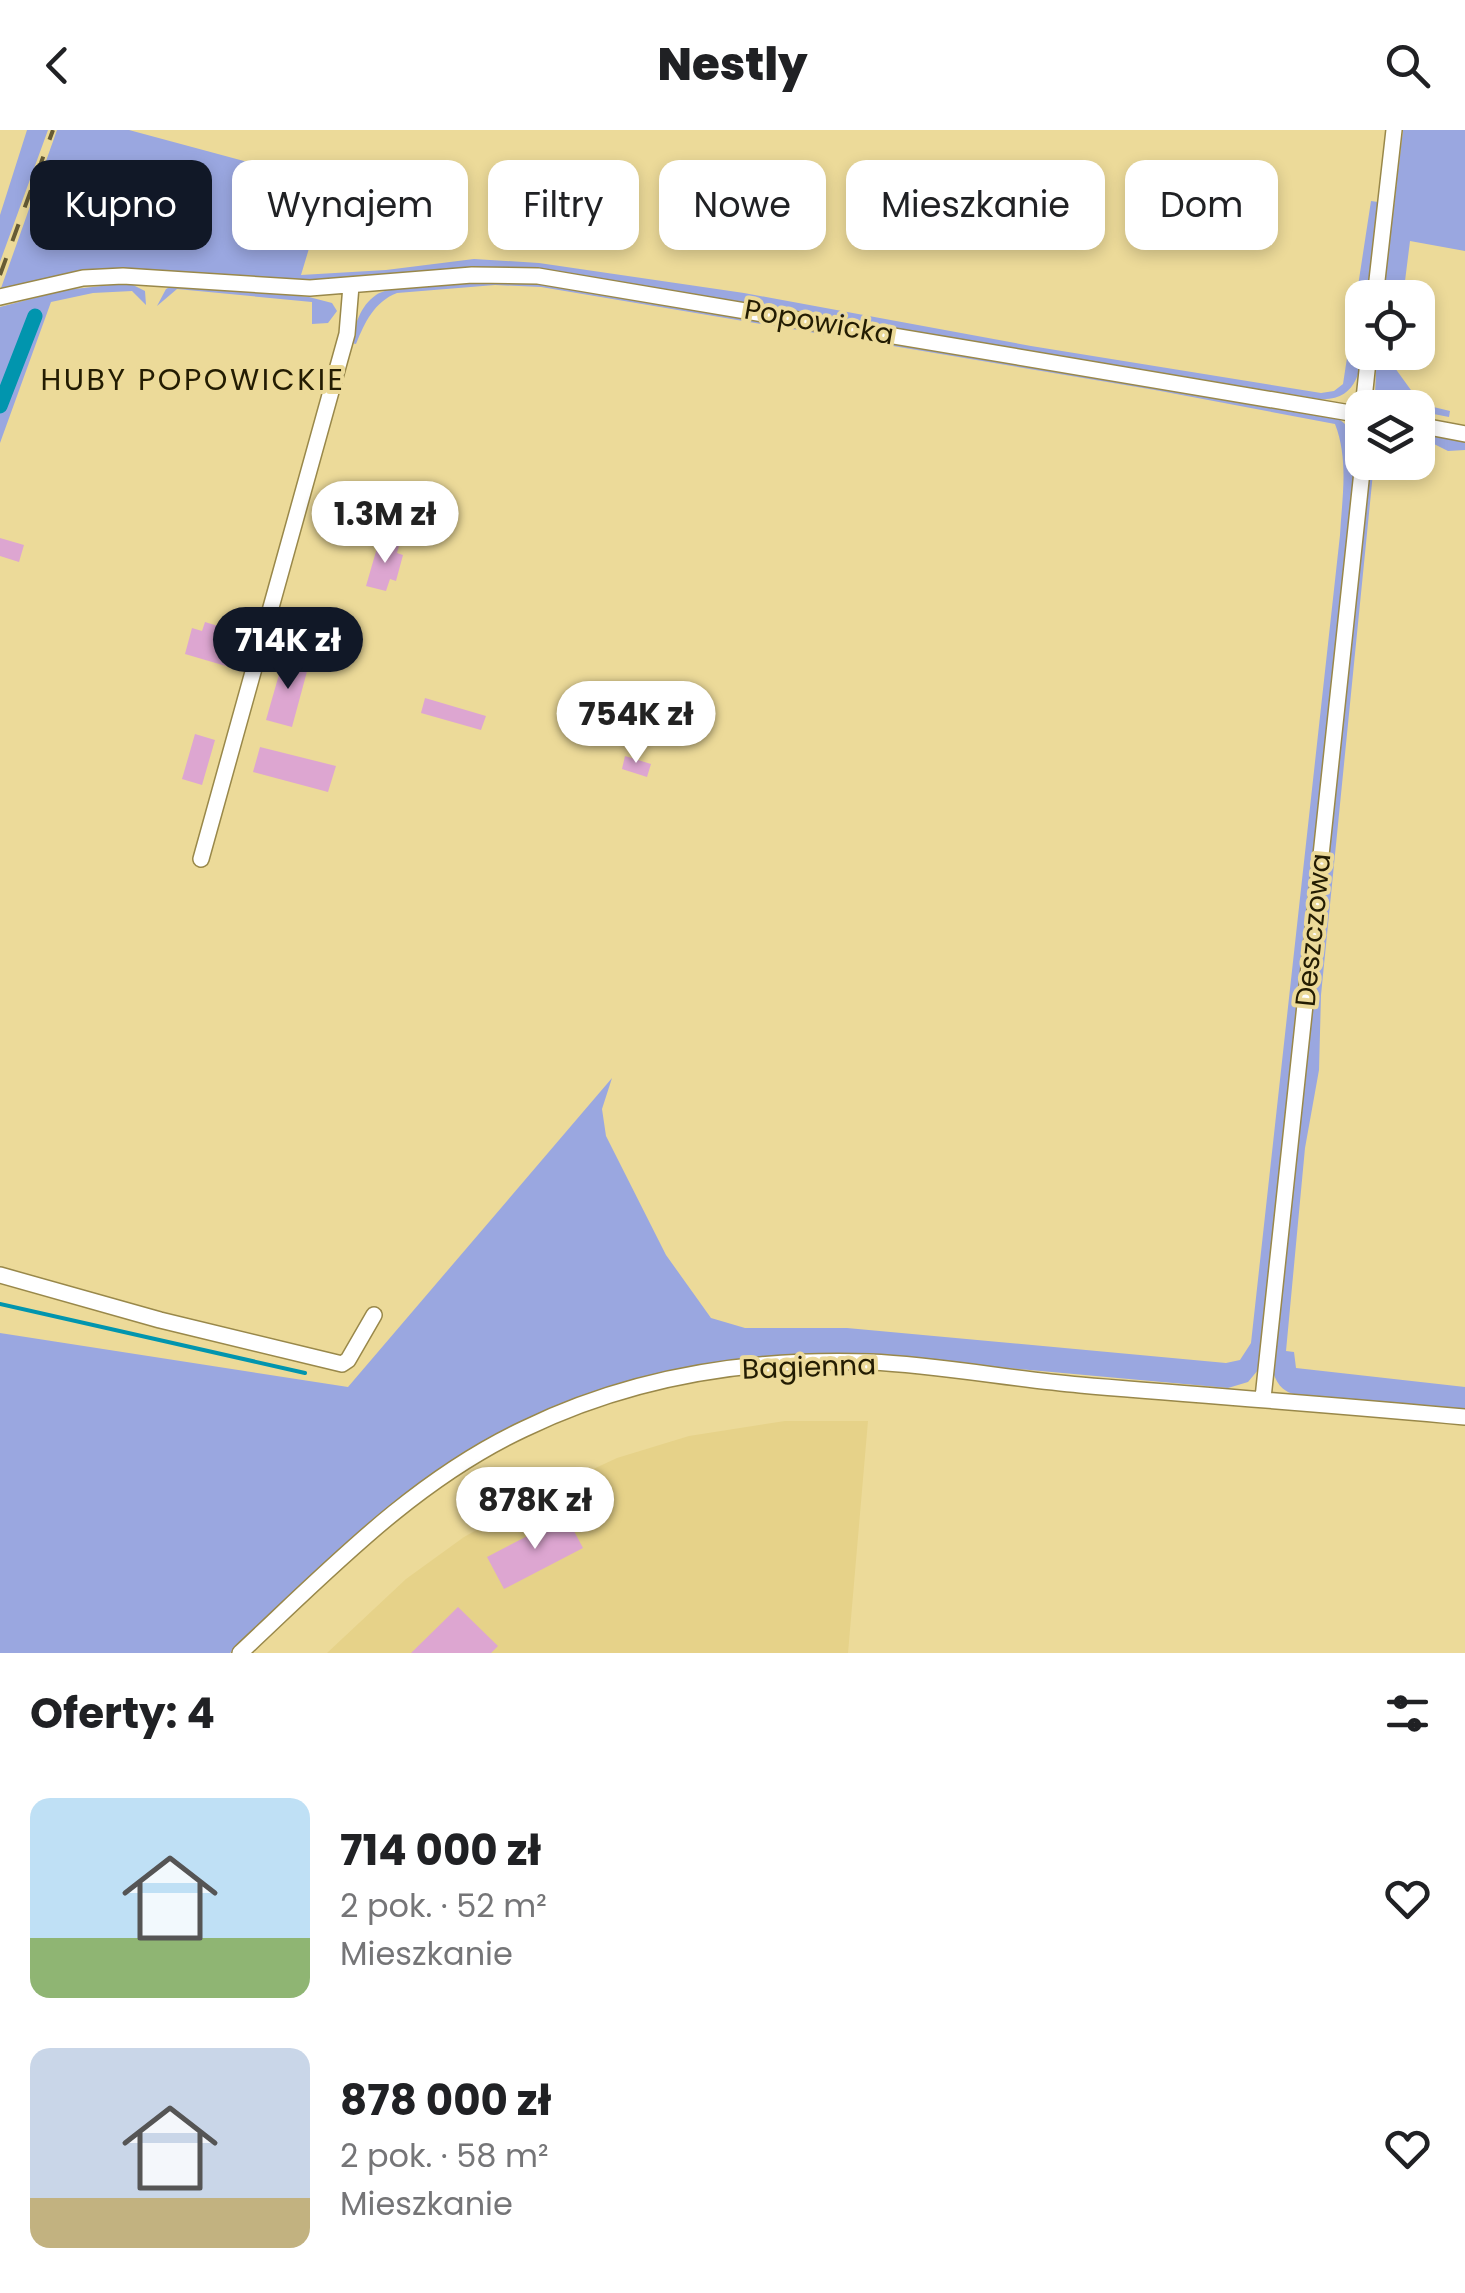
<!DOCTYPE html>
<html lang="pl">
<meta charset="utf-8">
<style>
body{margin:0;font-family:Poppins,sans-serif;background:#f2f2f2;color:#202124;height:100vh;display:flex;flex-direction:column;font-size:38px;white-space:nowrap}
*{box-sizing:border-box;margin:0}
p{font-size:32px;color:#757577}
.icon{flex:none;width:55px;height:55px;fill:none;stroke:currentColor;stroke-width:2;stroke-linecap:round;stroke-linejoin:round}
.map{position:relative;height:1523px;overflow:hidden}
.sheet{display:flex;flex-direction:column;background:#fff;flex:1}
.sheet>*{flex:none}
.hud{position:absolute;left:30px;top:30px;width:1405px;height:90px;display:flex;gap:20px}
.buttons{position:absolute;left:1345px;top:150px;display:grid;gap:20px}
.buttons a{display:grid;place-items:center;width:90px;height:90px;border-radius:20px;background:#fff;box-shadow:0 5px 15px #0003;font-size:50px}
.price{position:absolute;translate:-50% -85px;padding:0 22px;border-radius:35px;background:#fff;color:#222;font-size:32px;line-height:65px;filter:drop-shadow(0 2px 5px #0008)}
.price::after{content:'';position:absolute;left:50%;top:60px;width:30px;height:22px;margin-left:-15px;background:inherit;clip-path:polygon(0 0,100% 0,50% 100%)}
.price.active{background:#111827;color:#fff}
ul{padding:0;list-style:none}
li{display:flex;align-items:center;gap:30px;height:250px;padding:0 30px}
li span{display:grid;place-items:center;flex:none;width:280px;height:200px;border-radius:20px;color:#555}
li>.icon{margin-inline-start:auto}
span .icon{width:120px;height:120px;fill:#fffc;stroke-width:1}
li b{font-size:42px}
h2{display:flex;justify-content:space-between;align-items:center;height:120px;padding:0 30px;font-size:42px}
.tag{padding:0 35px;border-radius:20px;background:#fff;box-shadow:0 5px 15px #0003;font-size:35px;line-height:90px}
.tag.active{background:#111827;color:#fff}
header{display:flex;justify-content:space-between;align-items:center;height:130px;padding:0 30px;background:#fff;font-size:45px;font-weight:800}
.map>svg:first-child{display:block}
.built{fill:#e6d289}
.green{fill:#9aa7e0}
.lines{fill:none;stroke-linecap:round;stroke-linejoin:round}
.stream{stroke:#0195ae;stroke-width:4}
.canal{stroke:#0195ae;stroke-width:15}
.building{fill:#dda6d1}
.minor-casing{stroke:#99884a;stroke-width:18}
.minor{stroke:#fff;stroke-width:15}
.rail{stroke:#665b34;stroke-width:4;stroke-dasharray:18 18;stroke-linecap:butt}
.labels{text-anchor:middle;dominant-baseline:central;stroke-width:8;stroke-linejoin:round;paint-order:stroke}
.street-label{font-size:28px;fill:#231c02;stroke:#ecda99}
.neighbourhood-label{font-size:30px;letter-spacing:2.5px;fill:#231c02;stroke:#ecda99}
</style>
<header><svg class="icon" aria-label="back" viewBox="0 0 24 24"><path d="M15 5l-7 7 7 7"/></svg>Nestly<svg class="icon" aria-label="search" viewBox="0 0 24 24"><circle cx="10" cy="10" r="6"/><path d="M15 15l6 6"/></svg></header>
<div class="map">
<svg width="1465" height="1523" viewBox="0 0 1465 1523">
<rect width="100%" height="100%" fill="#ecda99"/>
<path class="built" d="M785,1291h83l-20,232h-521l79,-74 58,-42 82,-46 71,-33 72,-22z"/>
<path class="green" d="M27,0h21l-48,132v-47z
M57,0h72l126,34 -5,29 73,9 -22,73 85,-5 88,-11 65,4 205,30 287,53 290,47 13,-2 9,-7 28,-183 7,1 -10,95 -6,1c0,37 11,105 -43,101l-780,-130 -68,-1 -170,14 -178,-12 -123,21z
M1403,0h62v121l-55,-10 -7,56h-20z
M501,152l37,2 799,134c19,11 18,30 17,50l-96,902 -10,12 -20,6 -353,-32 -65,-2 -108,11 -182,59 -205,150 -85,79h-230v-320l348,54 264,-309 -10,31 4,27 60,119 45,63 34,10h102l379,35 14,-3 11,-17 89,-808c2,-37 9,-75 -5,-111l-180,-34 -614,-103 -46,-2 -98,8c-23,9 -32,29 -41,51l-5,-1c4,-18 9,-37 25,-48 19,-13 99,-12 125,-13z
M129,153l16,8 1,14 -14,-14 -39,2 -42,9 -51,141v-136l65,-17z
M176,154l133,13 23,6 5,8 -9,12 -16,1v-22l-135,-13 -20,17 9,-17z
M1377,223h20l-2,15 26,36 29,7 -1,6 -31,-6v-3l-34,-2 -9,-12z
M1418,303l47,8v9l-17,1 -30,-15z
M1369,333h5l-53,532 -2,75 -14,78 -19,203 8,1 2,16 169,19v24l-164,-15c-16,-3 -23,-9 -28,-24z"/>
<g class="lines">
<path class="stream" d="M0,1174l305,69"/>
<path class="canal" d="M0,276l35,-90"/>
</g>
<path class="building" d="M0,408l24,7 -5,17 -19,-6z
M379,411l20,5 -2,7 6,2 -7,26 -6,-2 -4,12 -20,-5z
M205,492l13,4 -2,9 27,8 -7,26 -51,-15 7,-26 10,3z
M284,527l25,7 -17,63 -26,-7z
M425,568l61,18 -5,14 -60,-17z
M195,604l20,6 -13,45 -20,-6z
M260,617l76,19 -8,26 -75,-20z
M625,626l26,8 -4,13 -25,-8z
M566,1386l17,32 -79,41 -17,-32z
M458,1477l40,39 -7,7h-80z"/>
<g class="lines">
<defs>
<path id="minor" d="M0,167l83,-19 40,-2 187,12 162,-13 66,1 824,139
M1375,168l19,-168
M1401,222l2,1
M1363,278l6,-56
M1362,280v25
M1418,295l47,9
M201,729l146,-525 4,-48
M0,1145l160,45 182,44 6,-4 26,-45
M1263,1268l100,-936
M240,1523c88,-82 173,-172 284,-224 107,-52 227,-71 346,-67 70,3 140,17 210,23 129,11 257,20 385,32"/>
</defs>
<use href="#minor" class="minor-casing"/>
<use href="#minor" class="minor"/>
<path class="rail" d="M0,145l53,-145"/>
</g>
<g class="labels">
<g class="street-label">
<text transform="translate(819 192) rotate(10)">Popowicka</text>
<text transform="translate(1313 800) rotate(-84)">Deszczowa</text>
<text transform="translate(809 1237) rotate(-2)">Bagienna</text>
</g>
<g class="neighbourhood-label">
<text x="193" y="249">HUBY POPOWICKIE</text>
</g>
</g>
</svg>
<div class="buttons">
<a><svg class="icon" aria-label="locate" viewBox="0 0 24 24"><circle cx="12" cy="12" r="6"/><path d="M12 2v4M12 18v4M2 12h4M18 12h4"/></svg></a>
<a><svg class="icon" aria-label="layers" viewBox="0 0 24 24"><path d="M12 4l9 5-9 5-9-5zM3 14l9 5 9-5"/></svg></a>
</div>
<b class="price" style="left:385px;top:436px">1.3M zł</b>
<b class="price active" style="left:288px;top:562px">714K zł</b>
<b class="price" style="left:636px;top:636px">754K zł</b>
<b class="price" style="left:535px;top:1422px">878K zł</b>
<div class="hud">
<a class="tag active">Kupno</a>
<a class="tag">Wynajem</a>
<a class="tag">Filtry</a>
<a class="tag">Nowe</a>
<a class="tag">Mieszkanie</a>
<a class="tag">Dom</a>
</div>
</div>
<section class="sheet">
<h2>Oferty: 4<svg class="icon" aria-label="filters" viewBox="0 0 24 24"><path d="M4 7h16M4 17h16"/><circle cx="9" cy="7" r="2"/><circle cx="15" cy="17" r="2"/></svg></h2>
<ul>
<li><span style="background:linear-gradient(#bfe0f5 70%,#8fb573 0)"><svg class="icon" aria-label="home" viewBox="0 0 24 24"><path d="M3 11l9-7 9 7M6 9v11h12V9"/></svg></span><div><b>714 000 zł</b><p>2 pok. · 52 m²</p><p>Mieszkanie</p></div><svg class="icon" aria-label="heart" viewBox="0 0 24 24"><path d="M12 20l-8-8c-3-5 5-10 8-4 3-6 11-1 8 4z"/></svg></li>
<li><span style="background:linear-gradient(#c9d6e8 75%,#c2b280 0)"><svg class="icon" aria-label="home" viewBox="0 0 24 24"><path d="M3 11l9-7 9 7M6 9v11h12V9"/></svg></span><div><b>878 000 zł</b><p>2 pok. · 58 m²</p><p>Mieszkanie</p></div><svg class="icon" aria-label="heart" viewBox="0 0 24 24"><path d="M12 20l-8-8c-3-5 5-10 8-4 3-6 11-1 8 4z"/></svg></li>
</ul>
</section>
